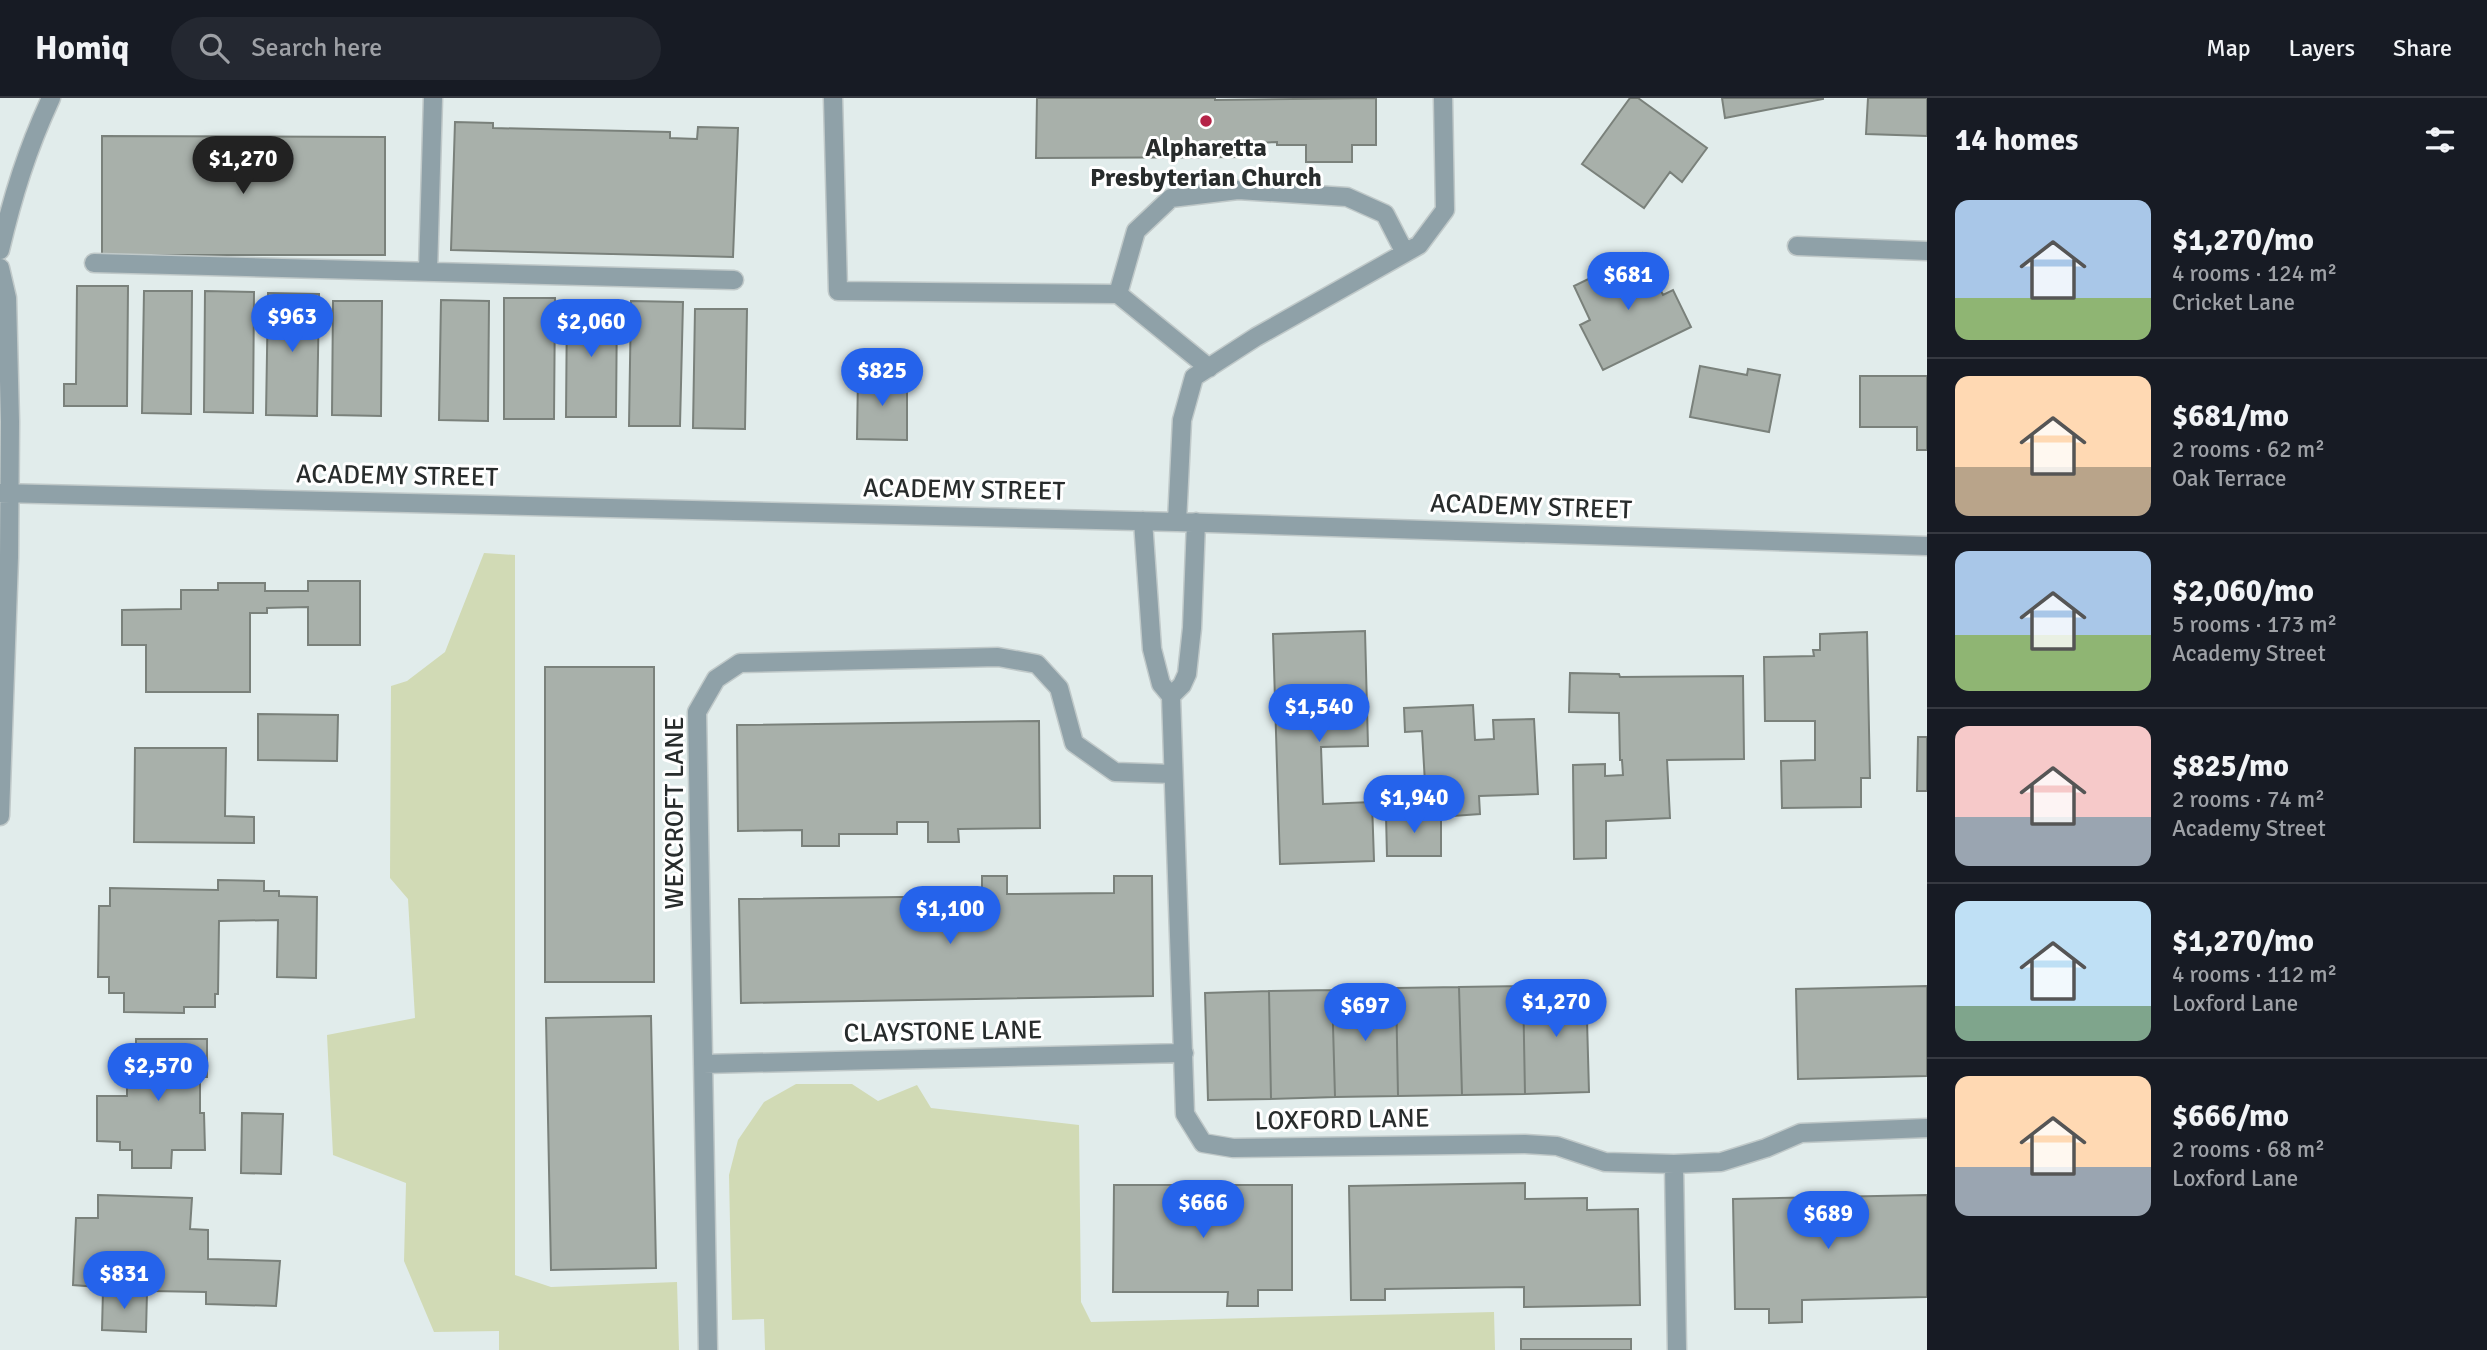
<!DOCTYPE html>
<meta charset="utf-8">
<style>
body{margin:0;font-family:Signika,sans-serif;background:#242831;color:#f1f3f6;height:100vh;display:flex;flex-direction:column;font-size:26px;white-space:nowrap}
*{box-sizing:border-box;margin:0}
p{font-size:23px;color:#9ea1a6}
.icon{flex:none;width:38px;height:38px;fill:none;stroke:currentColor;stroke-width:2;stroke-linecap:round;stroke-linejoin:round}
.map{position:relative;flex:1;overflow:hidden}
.side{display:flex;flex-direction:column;background:#171b24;width:560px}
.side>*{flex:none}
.price{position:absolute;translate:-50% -60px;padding:0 16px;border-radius:24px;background:#2563eb;color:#fff;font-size:23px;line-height:46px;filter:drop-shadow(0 2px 4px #0008)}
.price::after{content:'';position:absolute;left:50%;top:42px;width:21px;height:16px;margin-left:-10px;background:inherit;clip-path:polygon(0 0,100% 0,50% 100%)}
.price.active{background:#222;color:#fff}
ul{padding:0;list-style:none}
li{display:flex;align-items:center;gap:21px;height:175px;padding:0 28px}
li+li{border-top:2px solid #363941}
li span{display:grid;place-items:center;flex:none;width:196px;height:140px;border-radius:14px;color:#555}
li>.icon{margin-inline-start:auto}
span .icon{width:84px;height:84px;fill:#fffc;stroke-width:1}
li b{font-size:30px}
h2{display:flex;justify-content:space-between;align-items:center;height:84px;padding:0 28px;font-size:30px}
header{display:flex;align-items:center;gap:42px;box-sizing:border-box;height:98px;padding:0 35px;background:#171b24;border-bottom:2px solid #363941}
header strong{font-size:33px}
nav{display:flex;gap:38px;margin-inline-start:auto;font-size:24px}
.search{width:490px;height:63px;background:#242831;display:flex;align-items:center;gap:18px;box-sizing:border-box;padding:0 24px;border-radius:38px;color:#9ea1a6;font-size:26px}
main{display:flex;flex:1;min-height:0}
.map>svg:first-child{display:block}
.green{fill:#d1dab5}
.building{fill:#a8b0aa;stroke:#7a817b;stroke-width:2}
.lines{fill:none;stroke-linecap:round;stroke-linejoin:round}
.minor-casing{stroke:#c0c9c9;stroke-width:21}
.minor{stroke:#8fa1a8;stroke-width:18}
.poi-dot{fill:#b52347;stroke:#fff;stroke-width:2.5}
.labels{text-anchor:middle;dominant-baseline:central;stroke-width:6;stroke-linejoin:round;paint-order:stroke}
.poi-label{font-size:26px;font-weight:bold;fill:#282c2c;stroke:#fff}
.street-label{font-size:26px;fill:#282c2c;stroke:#fff}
</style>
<header>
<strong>Homiq</strong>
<div class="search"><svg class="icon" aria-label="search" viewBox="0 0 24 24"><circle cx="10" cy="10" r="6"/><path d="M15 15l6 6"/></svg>Search here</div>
<nav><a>Map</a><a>Layers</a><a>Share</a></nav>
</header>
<main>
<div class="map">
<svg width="1927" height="1252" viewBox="0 0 1927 1252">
<rect width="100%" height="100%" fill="#e1eceb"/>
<path class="green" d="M484,455l31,2v720l36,12 126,-5 2,68h-180v-19l-65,1 -30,-71 2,-78 -73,-28 -6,-120 88,-17 -7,-119 -18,-21 1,-192 16,-5 38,-29z
M796,986h56l26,17 39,-16 14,23 148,17 2,177 10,20 403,-10 1,38h-730l-1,-31 -32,1 -3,-145 9,-35 26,-38z"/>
<path class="building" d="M1037,0h178v2l161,-2v47h-24v17h-46v-17h-29v-3l-20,1v14l-221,1z
M1630,0h8l69,50 -25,34 -12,-10 -26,36 -62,-44z
M1722,0h101v1l-98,19z
M1868,0h59v38l-61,-2z
M455,24l38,1v5l177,4v6l27,1 1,-12 40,1 -5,129 -282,-7z
M102,38l283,1v118h-283z
M1642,155l21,42 10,-5 18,37 -88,43 -23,-45 10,-5 -16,-34z
M77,188h51l-1,120h-63v-22h12z
M144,193h48l-1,123 -49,-1z
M205,193l49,1 -1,121 -49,-1z
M268,195l51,1 -2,122 -51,-1z
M504,200h51l-1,121h-50z
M441,202l48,1 -1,120 -49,-1z
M567,202l50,1 -1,116h-50z
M333,203h49l-1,115 -49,-1z
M631,203l52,1 -3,124h-51z
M695,211h52l-2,120 -52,-1z
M1700,268l47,9 1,-6 32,6 -11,57 -79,-15z
M858,278l49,1v63l-50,-1z
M1860,278h67v74h-10v-23h-57z
M308,483h52v64h-52v-38l-41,1v5h-17v79h-104v-47h-24v-35l59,-1v-19h37v-7h47v8h43z
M1365,533l3,115 -47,1 2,57 49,-2 2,59 -94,3 -7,-230z
M1867,534l3,146h-9v29l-79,1 -1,-47 34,-1v-39h-50l-1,-64 50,-1 -1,-6h7v-16z
M545,569h109v315h-109z
M1570,575l49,1 1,3 123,-1 1,83 -77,1 3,58 -64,3v37l-32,1 -1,-94 32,-1v12l18,-1 -1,-15h-2l-1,-47 -50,-1z
M1473,607l2,35 19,-1 -1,-19 41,-1 4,75 -59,2 1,18 -27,2 -2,-35 -26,2 -3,-52 -17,1 -1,-24z
M258,616l80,1 -1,46 -79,-1z
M1039,623l1,107 -82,1 1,13h-31v-20h-31v12h-58v12h-37v-16l-64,1 -1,-106z
M1918,639h9v54h-10z
M135,650h91l-1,68 29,1v26l-120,-1z
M1441,716v42h-54l-1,-41z
M982,778h25v18l107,-1v-17h38l1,120 -412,7 -2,-104 243,-3z
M218,782l46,1v10h15v5l38,1 -1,81 -39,-1 1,-57 -59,1 -1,73h-3v13h-31v6l-60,-1v-19h-15v-16h-11l1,-71h11v-18l108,2z
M1586,886l3,108 -64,2 -2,-108z
M1523,888l2,108 -63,1 -3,-108z
M1927,888v90l-129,3 -2,-90z
M1459,889l3,108 -64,1 -2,-108z
M1396,890l2,108 -63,1 -3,-107z
M1332,892l3,107 -64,2 -2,-108z
M1269,893l2,108 -63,1 -3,-107z
M651,918l5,252 -105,2 -5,-252z
M136,941h71v38h-7v36h4l1,37h-33l-1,18h-39v-18h-12v-8l-23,-1v-45h30v-32h9z
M242,1015l41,1 -2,60 -40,-1z
M1525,1085v16l62,-1v12l51,-1 2,96 -116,2v-20l-139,2v11h-34l-2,-114z
M1114,1087h178v105h-34v16h-31l1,-14h-115z
M98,1097l94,3 -2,31 18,1v29l72,2 -4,45 -70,-2v-12l-56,-1 -77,-6 3,-67h22z
M1927,1097v102l-125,3v22l-33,1v-14h-34l-2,-110z
M103,1192l44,2 -1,40 -44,-2z
M1521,1241h110v11h-110z"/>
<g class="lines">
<defs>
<path id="minor" d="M833,0l5,193 280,3 91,74
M1797,148l130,5
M0,152c13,-55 27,-100 51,-152
M94,165l640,17
M0,170l7,30 3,124 -1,135 -9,259
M428,174l5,-174
M1118,196l18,-63 35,-33 67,-8 109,7 38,17 20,39
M0,395l1177,29 750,24
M1143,423l9,128 9,35 10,12
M1177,424l5,-102 12,-43 62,-40 163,-92 26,-35 -2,-112
M1171,598l14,418 18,29 30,5 292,-4 32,2 48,16 69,2 47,-2 45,-14 35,-15 126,-5
M1171,598l11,-11 5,-11 5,-46 4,-106
M703,966l481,-11
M1674,1066l3,186
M708,1252l-11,-638 19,-33 24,-16 258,-6 39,7 22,24 15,55 41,29 58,2"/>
</defs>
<use href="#minor" class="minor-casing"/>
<use href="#minor" class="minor"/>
</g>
<circle class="poi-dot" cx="1206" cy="23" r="7"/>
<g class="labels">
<g class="poi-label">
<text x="1206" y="50">Alpharetta<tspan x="1206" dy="30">Presbyterian Church</tspan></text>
</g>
<g class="street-label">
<text transform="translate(397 378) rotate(1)">ACADEMY STREET</text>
<text transform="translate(964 392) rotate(1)">ACADEMY STREET</text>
<text transform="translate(1531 409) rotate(2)">ACADEMY STREET</text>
<text transform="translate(675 715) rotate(-90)">WEXCROFT LANE</text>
<text transform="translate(943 934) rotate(-1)">CLAYSTONE LANE</text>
<text transform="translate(1342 1022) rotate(-1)">LOXFORD LANE</text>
</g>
</g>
</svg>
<b class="price active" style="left:243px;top:98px">$1,270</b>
<b class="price" style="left:1628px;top:214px">$681</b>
<b class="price" style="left:292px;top:256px">$963</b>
<b class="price" style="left:591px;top:261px">$2,060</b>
<b class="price" style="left:882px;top:310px">$825</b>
<b class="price" style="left:1319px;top:646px">$1,540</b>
<b class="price" style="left:1414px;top:737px">$1,940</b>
<b class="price" style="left:950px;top:848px">$1,100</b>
<b class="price" style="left:1556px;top:941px">$1,270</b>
<b class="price" style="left:1365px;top:945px">$697</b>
<b class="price" style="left:158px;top:1005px">$2,570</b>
<b class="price" style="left:1203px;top:1142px">$666</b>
<b class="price" style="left:1828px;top:1153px">$689</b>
<b class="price" style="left:124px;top:1213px">$831</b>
</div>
<section class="side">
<h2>14 homes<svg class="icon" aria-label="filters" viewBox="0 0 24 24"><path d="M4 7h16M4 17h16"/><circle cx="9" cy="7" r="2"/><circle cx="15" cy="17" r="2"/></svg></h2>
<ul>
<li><span style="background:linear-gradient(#a9c7e8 70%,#8fb573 0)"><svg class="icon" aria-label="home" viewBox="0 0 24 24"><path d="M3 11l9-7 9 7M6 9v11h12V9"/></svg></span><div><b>$1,270/mo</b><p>4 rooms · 124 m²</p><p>Cricket Lane</p></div></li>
<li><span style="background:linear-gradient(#ffd9b3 65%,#b9a48a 0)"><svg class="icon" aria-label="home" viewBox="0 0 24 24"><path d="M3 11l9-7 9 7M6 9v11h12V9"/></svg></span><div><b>$681/mo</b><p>2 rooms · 62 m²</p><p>Oak Terrace</p></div></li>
<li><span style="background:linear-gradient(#a9c7e8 60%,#8fb573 0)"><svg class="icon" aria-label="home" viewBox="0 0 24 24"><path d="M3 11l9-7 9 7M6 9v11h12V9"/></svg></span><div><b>$2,060/mo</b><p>5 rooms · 173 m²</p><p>Academy Street</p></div></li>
<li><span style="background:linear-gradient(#f6c9c9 65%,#9aa5b1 0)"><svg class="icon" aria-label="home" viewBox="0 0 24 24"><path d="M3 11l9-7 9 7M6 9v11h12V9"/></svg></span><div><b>$825/mo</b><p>2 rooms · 74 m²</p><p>Academy Street</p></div></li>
<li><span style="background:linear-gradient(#bfe0f5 75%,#7fa58c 0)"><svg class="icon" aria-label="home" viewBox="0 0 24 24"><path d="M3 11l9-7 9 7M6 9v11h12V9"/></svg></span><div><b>$1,270/mo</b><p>4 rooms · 112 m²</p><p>Loxford Lane</p></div></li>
<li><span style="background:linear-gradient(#ffd9b3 65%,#9aa5b1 0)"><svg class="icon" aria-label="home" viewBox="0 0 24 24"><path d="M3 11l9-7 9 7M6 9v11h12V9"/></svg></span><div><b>$666/mo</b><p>2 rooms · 68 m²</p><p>Loxford Lane</p></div></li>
</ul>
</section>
</main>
